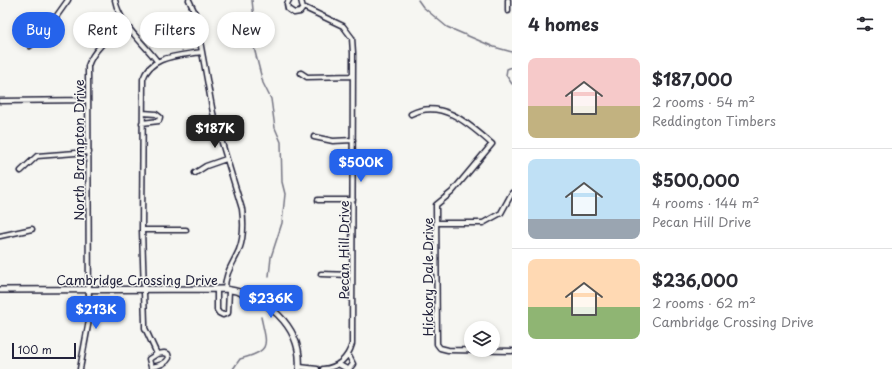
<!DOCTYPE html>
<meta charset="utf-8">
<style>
body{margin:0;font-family:"Playpen Sans",sans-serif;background:#f2f2f3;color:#2b2b33;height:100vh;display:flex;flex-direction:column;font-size:15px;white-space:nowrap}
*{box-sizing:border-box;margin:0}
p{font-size:13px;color:#7c7c81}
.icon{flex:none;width:22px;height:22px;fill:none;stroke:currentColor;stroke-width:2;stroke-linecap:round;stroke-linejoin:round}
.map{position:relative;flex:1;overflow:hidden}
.drawer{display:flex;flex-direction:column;background:#fff;width:380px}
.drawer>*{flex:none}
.top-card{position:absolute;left:12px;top:12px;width:380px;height:36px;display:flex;gap:8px}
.controls{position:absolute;left:464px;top:321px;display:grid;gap:8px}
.controls a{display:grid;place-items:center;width:36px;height:36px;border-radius:50%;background:#fff;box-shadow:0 2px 6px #0003;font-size:20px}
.scale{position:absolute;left:12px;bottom:10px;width:64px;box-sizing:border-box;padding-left:4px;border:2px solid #22223b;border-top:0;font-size:11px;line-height:14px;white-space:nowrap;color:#22223b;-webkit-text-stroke:3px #f6f6f2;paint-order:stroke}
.price{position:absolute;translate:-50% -34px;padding:0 9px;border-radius:8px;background:#2563eb;color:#fff;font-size:13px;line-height:26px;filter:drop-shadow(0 1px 2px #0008)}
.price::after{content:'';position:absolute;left:50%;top:24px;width:12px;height:9px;margin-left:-6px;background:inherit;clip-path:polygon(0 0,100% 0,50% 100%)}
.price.current{background:#222;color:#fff}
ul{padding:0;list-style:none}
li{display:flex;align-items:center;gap:12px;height:100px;padding:0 16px}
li+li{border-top:1px solid #e1e1e2}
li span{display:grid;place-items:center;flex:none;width:112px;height:80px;border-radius:8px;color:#555}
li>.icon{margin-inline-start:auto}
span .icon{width:48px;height:48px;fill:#fffc;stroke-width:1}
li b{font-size:17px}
h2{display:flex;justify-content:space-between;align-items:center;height:48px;padding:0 16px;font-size:17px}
.chip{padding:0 14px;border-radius:18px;background:#fff;box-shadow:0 2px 6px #0003;font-size:14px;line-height:36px}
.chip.current{background:#2563eb;color:#fff}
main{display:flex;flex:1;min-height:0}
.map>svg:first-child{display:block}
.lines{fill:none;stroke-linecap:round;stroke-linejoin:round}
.stream{stroke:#757583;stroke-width:1.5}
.minor-casing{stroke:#22223b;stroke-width:7}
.tertiary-casing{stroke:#22223b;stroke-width:8}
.minor{stroke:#f6f6f2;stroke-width:4}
.tertiary{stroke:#f6f6f2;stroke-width:5}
.labels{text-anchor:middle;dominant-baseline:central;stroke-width:3;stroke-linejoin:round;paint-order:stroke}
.street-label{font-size:13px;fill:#22223b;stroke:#f6f6f2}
</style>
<main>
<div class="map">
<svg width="512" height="369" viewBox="0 0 512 369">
<rect width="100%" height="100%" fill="#f6f6f2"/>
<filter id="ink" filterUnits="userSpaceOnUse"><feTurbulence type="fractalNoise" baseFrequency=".025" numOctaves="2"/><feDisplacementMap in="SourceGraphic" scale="8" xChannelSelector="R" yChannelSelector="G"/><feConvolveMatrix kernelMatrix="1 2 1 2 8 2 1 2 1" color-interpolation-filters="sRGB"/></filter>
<g filter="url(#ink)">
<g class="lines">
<path class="stream" d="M252,0l2,19 -3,17 12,47 8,16 4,29 6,14 1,40 3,12 -3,29 -11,34 -2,19
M418,0l5,7 24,20 47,20 18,5
M512,67l-5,2 -1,6 6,9
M233,369l7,-10c32,-8 27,-14 21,-42"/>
<defs>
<path id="minor" d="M115,0c5,25 27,41 42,61
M189,0l6,13 18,100 29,96c2,15 2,28 -3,41 -6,14 -14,23 -14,39
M289,0l-2,4 1,5 6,4 6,-1 3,-4 -2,-8
M303,7l40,19 9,12 1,15 -1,291c-4,14 -14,24 -29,25
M508,11v-11
M30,46l11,-8 27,-38
M301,73l6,4 46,-1
M0,101l88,-1
M411,114c31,-16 59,11 81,30l-40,48 -16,13 1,139 3,4 8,2 64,1
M142,123l17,-2 1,-4 -4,-3 -13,-1
M314,137l19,4 20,-1
M21,171l16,-15 52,-4
M195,173l11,-7 20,-7
M318,200h35
M437,223h46l18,-10 11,-20
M142,230h44
M0,236l32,-7
M321,274l31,1
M217,290v20l2,3 4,2 5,-2 1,-23
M157,354l-8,5 2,8c7,-1 15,-3 18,-9l-1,-4 -4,-1 -7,1 -12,-26v-5l-3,-93 1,-151c8,-24 37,-23 58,-27
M348,354l5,10 -4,5
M338,364l9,5
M300,367l17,2
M80,369l9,-49 -1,-254c6,-18 23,-30 37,-42"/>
<path id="tertiary" d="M0,290l225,-1c39,5 78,37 74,80"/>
</defs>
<use href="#minor" class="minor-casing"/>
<use href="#tertiary" class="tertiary-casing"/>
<use href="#minor" class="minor"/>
<use href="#tertiary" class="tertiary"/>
</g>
</g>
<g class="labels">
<g class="street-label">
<text transform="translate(78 150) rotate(-90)">North Brampton Drive</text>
<text transform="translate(343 250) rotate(-90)">Pecan Hill Drive</text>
<text transform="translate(427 277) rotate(-90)">Hickory Dale Drive</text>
<text x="137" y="279">Cambridge Crossing Drive</text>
</g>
</g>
</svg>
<div class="controls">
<a><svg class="icon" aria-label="layers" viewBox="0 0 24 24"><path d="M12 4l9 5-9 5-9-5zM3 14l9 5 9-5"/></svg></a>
</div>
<div class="scale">100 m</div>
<b class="price current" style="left:215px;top:149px">$187K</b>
<b class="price" style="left:361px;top:183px">$500K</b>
<b class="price" style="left:271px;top:319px">$236K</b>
<b class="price" style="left:96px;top:330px">$213K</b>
<div class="top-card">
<a class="chip current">Buy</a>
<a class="chip">Rent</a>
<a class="chip">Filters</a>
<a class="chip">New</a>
</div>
</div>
<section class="drawer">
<h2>4 homes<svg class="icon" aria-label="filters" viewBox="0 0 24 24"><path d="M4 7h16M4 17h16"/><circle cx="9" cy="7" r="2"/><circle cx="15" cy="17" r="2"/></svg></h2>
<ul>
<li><span style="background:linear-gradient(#f6c9c9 60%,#c2b280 0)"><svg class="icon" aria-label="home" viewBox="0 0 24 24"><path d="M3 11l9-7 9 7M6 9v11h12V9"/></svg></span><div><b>$187,000</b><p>2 rooms · 54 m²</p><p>Reddington Timbers</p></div></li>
<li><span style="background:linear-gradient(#bfe0f5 75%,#9aa5b1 0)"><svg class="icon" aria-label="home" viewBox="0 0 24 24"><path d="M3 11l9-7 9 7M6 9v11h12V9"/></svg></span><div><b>$500,000</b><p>4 rooms · 144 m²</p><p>Pecan Hill Drive</p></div></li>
<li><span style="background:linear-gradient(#ffd9b3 60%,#8fb573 0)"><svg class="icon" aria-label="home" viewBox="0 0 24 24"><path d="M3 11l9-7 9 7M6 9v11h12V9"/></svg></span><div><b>$236,000</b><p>2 rooms · 62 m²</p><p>Cambridge Crossing Drive</p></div></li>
</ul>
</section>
</main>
